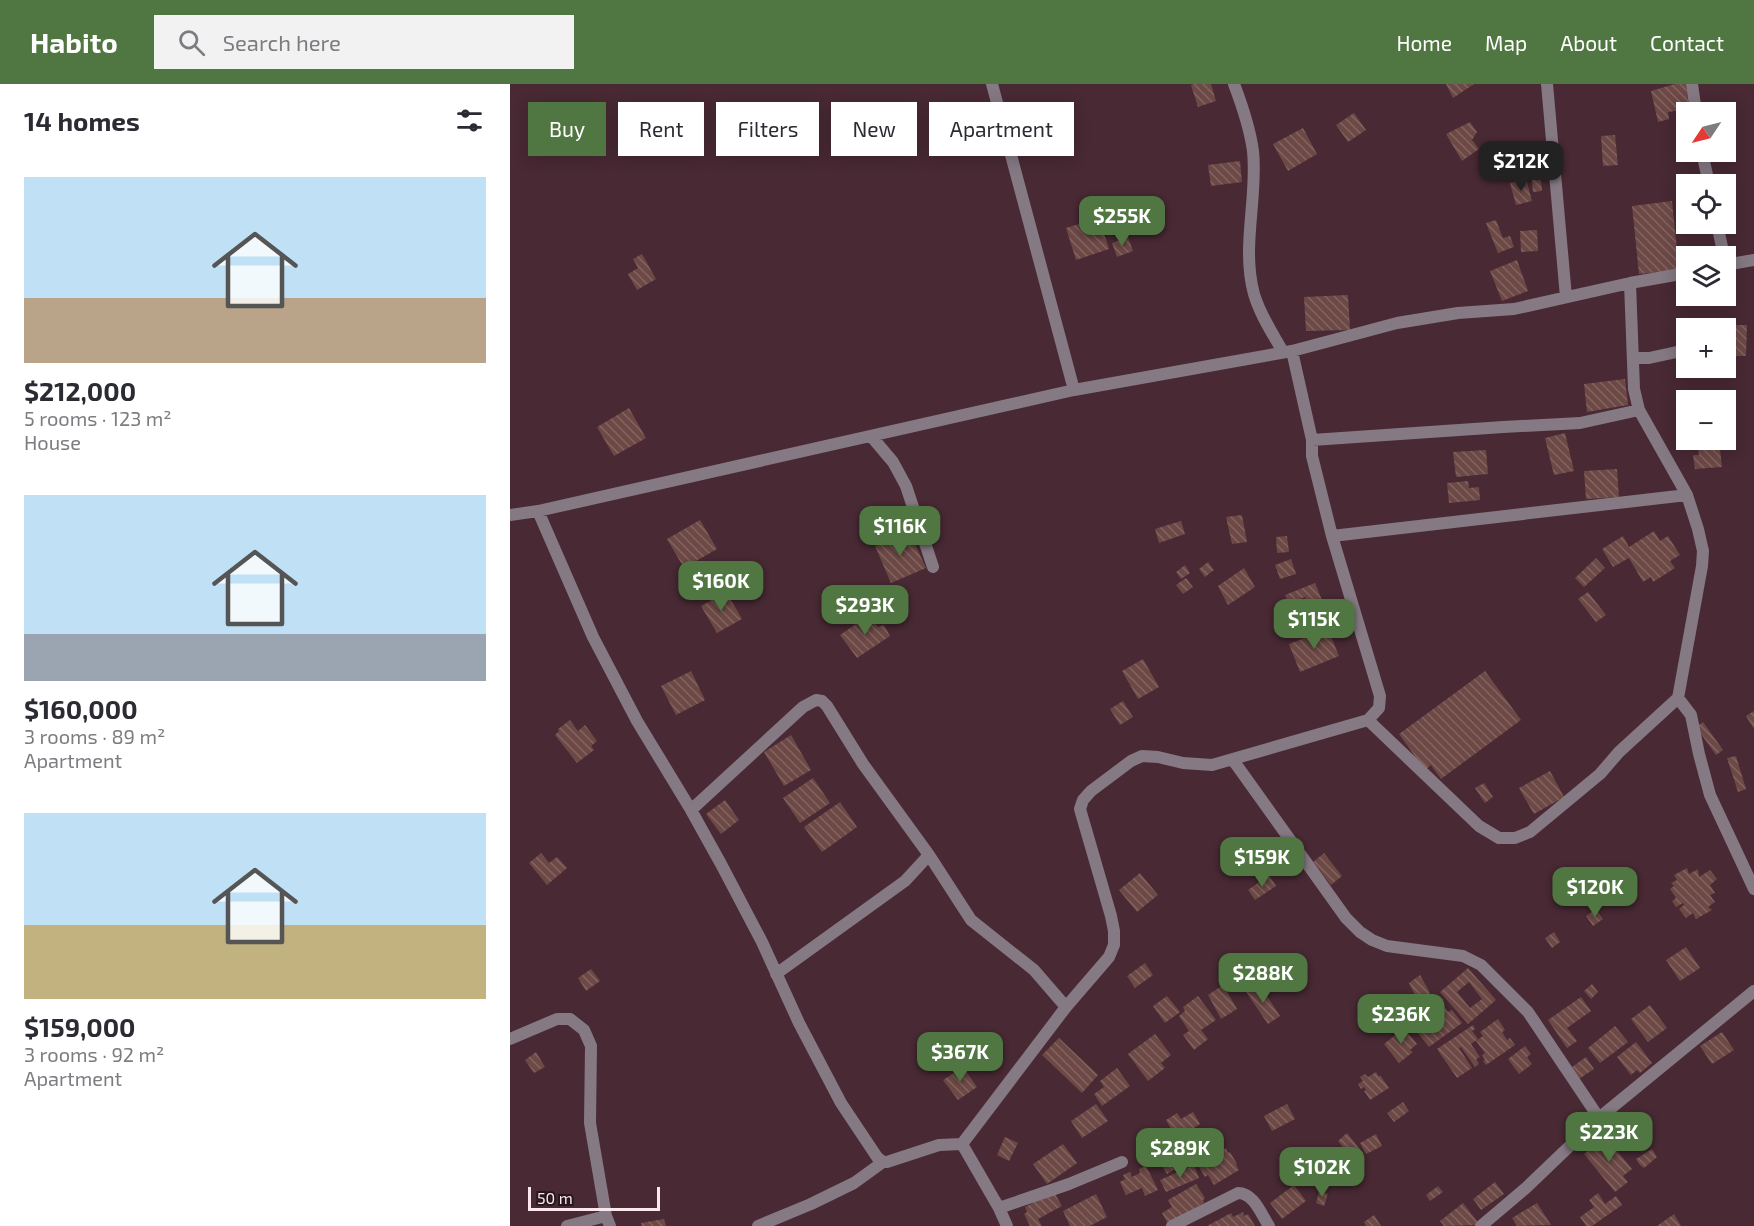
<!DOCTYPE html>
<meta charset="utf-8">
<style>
body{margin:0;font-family:"Exo 2",sans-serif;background:#f2f2f3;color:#2b2b33;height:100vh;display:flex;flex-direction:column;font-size:22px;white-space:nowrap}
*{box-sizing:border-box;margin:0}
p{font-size:20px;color:#7c7c81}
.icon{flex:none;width:33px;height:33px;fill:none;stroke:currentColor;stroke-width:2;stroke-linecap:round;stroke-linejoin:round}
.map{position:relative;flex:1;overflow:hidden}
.side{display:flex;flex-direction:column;background:#fff;width:510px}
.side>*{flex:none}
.hud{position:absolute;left:18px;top:18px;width:570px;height:54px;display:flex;gap:12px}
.needle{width:39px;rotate:235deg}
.fabs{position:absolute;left:1166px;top:18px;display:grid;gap:12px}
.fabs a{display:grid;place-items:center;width:60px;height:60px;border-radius:0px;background:#fff;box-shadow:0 3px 15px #0003;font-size:30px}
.scale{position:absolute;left:18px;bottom:15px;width:132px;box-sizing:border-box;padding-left:6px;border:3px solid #fce7ed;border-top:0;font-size:16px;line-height:21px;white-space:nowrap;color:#fce7ed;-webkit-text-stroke:4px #25171c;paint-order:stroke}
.price{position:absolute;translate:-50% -51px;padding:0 14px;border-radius:12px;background:#507641;color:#fff;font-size:20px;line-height:39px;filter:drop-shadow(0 2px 3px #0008)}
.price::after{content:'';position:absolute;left:50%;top:36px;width:18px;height:14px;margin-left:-9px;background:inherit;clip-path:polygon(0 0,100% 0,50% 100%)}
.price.selected{background:#222;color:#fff}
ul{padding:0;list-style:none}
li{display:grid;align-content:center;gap:12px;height:318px;padding:0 24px}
li span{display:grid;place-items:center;height:186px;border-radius:0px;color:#555}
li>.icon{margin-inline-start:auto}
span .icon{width:108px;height:108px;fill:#fffc;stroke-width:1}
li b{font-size:26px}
h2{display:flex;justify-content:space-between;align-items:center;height:72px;padding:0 24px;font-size:26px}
.chip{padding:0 21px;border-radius:0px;background:#fff;box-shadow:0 3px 15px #0003;font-size:21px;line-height:54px}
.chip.selected{background:#507641;color:#fff}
header{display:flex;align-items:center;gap:36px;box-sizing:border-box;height:84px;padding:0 30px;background:#507641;color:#fff}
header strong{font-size:28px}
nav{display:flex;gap:33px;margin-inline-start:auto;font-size:21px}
.search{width:420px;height:54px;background:#f2f2f3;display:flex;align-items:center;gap:15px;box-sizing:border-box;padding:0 21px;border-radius:0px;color:#7c7c81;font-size:22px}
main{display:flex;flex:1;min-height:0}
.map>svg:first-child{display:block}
.building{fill:url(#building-back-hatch);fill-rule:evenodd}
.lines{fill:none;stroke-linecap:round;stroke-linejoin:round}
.minor{stroke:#857984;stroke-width:12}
</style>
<header>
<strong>Habito</strong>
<div class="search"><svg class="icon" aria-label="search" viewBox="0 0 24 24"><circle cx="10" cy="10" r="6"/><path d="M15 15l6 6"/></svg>Search here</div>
<nav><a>Home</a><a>Map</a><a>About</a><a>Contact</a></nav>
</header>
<main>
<section class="side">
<h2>14 homes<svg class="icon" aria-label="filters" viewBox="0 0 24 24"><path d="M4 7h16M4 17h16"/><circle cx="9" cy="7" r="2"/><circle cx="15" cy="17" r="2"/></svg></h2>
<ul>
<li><span style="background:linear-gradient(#bfe0f5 65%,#b9a48a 0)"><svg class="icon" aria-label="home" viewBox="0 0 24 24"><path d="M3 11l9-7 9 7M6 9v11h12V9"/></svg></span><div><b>$212,000</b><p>5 rooms · 123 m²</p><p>House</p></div></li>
<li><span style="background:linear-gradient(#bfe0f5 75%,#9aa5b1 0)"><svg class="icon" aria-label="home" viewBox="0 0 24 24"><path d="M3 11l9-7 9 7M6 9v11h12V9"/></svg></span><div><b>$160,000</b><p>3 rooms · 89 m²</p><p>Apartment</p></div></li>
<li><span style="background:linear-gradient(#bfe0f5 60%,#c2b280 0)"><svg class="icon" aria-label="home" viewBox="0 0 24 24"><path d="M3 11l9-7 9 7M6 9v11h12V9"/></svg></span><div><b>$159,000</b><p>3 rooms · 92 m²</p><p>Apartment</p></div></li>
</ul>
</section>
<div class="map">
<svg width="1244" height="1142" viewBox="0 0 1244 1142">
<defs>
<pattern id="building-back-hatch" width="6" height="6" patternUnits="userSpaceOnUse" patternTransform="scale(1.5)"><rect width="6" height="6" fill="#6d4946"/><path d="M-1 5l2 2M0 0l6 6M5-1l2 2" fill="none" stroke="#836361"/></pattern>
</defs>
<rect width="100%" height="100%" fill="#482934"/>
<path class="building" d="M684,0h17l5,17 -18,6 -7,-22z
M936,0h28l-21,14z
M1165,0h11l3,25 -21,3 1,7 -11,3 -7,-31z
M844,29l12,17 -18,12 -12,-17z
M960,38l7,10 -5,8 7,9 -17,12 -16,-27z
M793,44l14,26 -29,17 -15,-27z
M1105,51l3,30 -15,1 -2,-30z
M730,77l2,21 -31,4 -3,-21z
M1030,86l2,21 -9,1 -2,-21z
M1016,95l6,22 -16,4 -6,-22z
M1162,117l7,69 -40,4 -7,-68z
M589,134l10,31 -33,11 -10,-32z
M986,136l7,18 7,-2 4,11 -16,6 -12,-30z
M1027,146l1,21 -17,1 -1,-21z
M618,153l5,14 -16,6 -5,-14z
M132,170l14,25 -19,11 -9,-16 10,-6 -5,-9z
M1007,176l11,31 -26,10 -12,-30z
M838,211l2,35 -44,1 -2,-34z
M1204,241h33l-1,31h-21v-28h-11z
M1115,295l3,26 -41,7 -3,-28z
M119,324l17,30 -32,18 -17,-29z
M1055,349l9,38 -20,4 -9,-37z
M1187,356h22l3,27 -27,2 -2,-14h6z
M976,366l2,24 -32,3 -3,-25z
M1107,385l2,28 -33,2 -2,-28z
M958,397l1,7 10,-1 1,13 -31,3 -2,-20z
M732,431l5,27 -15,2 -6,-27z
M190,436l17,29 -33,19 -17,-29z
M671,437l4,13 -26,9 -4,-14z
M399,447l17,37 -35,15 -16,-37z
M1144,447l6,10 8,-5 12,19 -10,6 5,7 -22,14 -2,-5 -8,5 -14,-24 -16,9 -11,-18 21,-13 6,11z
M777,452l2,16 -12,1 -1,-16z
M1086,474l9,10 -21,19 -9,-9z
M781,475l5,15 -16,5 -5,-14z
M698,478l6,8 -9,7 -6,-8z
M675,481l5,8 -9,6 -5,-7z
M734,484l11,19 -27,18 -10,-19z
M676,494l7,9 -10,7 -7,-9z
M805,499l7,17 -14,5 -3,-8 -16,7 -4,-9z
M216,508l16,27 -25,14 -16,-27z
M1078,508l18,23 -10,7 -18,-23z
M359,531l9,12 6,-2 6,11 -33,22 -17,-23z
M818,545l11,27 -39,16 -11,-28z
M633,575l16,28 -21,12 -16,-28z
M181,587l14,29 -29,15 -15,-29z
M975,587l36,49 -80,59 -10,-14 -6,5 -26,-36z
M613,617l10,16 -13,8 -10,-16z
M1244,627v18l-8,-13z
M60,636l8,11 7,-6 12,16 -6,5 3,4 -17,13 -22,-28 4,-4 -1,-2z
M1193,638l20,28 -7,5 -20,-28z
M281,651l20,35 -27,16 -20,-34z
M1226,672l10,33 -8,3 -11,-34z
M1040,687l14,26 -30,17 -15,-26z
M303,694l17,25 -30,20 -17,-25z
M974,699l9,14 -8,6 -10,-15z
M215,716l14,20 -18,14 -15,-20z
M330,718l17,25 -35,25 -18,-25z
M31,769l8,10 8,-6 10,11 -20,17 -18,-22z
M814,769l18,23 -11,9 -18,-23z
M1177,784l2,6 9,-5 1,8 11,-7 7,9 -7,6 5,8 -5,2 5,7 -7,5 4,3 -16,9 -3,-6 -7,5 -7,-9 5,-4 -1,-2 -7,4 -4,-6 4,-3 -6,-9 4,-3 -3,-3 6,-3 -3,-5z
M630,789l18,22 -21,17 -18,-22z
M759,791l7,11 -21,14 -7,-10z
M1086,825l7,10 -10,7 -7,-10z
M1044,848l6,10 -8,6 -7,-10z
M1176,863l14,21 -20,13 -14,-21z
M635,879l8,12 -18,13 -8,-12z
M958,884l28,32 -28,24 -28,-32zM959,898l13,17 -12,9 -13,-16z
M81,885l9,12 -14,10 -8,-13z
M910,891l10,18 -12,8 -9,-18z
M749,900l21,32 -12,8 -22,-32z
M1082,900l6,8 -7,7 -7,-8z
M713,901l14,24 -16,10 -13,-24z
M657,912l13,16 -15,11 -12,-17z
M688,912l18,24 -15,10 7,9 -14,11 -11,-15 6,-4 -10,-15 6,-5 -2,-4z
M1071,913l10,14 -24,17 10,13 -10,7 -19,-28z
M1140,921l17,23 -19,14 -17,-23z
M934,922l4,6 4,-2 10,13 -33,24 -12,-15 5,-4 -3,-4z
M988,935l7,11 -3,2 5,8 3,-2 5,7 -29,20 -3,-4 2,-1 -3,-5 3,-2 -9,-12 7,-5 -3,-4z
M963,941l2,4 -3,2 6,8 -7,5 9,13 -4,2 3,5 -4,3 -14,-20 -2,1 13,20 -15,10 -20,-29z
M1105,942l13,16 -28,21 -12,-15z
M894,944l13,16 -7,6 3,2 -14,11 -15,-19z
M1212,948l12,18 -22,14 -12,-18z
M645,950l16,21 -10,8 4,5 -17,13 -20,-27z
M549,954l39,37 -16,18 -40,-38z
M1126,958l16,21 -12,10 -3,-3 -6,5 -14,-18z
M1015,962l6,8 -4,3 5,7 -13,10 -11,-15z
M26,968l9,15 -11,6 -9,-13z
M1076,973l8,12 -18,12 -8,-11z
M453,983l14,20 -19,13 -15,-20z
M607,984l13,18 -28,20 -8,-12 10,-7 -4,-6z
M866,988l3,5 1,-2 9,13 -19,12 -6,-9 2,-1 -2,-3 -3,2 -3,-5 5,-3 -3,-4 5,-3 3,3z
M893,1018l6,9 -15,11 -7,-9z
M586,1020l12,17 -26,17 -11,-17z
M777,1020l8,15 -23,12 -8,-15z
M683,1028l7,12 -16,10 -2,-4 -8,4 -8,-14 11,-7 4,6z
M837,1049l16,20 -9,8 -16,-20z
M866,1050l6,12 -16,8 -6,-11z
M1095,1052l27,33 -9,7 5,6 -13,10 -31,-38z
M495,1053l13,6 -9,18 -12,-6z
M671,1055l12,19 -26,16 -11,-19z
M553,1060l14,19 -30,21 -14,-20z
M709,1064l2,3 5,-3 2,5 2,-1 7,12 -1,1 3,5 -25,15 -6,-10 -3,2 -9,-15z
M1142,1065l5,8 -13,11 -5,-4 -3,-5z
M819,1066l6,10 -5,3 3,4 -20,13 -1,-2 -8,5 -7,-12 5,-3 -3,-4 12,-8 3,4z
M684,1081l5,13 -33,14 -6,-12z
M636,1082l12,24 -13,6 -3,-8 -16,7 -6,-13 5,-3 -2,-4 7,-3 2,5 8,-4 -1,-4z
M985,1098l9,12 -23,16 -8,-11z
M686,1100l9,14 -2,2 1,3 -36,21 -6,-11 10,-6 -4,-7z
M784,1101l12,16 -24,18 -12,-16z
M928,1102l5,6 -13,9 -4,-6z
M809,1107l9,3 -4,12 -8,-3z
M544,1108l8,14 -24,13 4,7h-12l-6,-12 3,-2 -2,-5z
M1088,1109l7,11 11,-8 6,9 -30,21h-6l-6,-9 14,-10 -5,-7z
M586,1110l11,23 -17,9h-20l-7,-15z
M953,1119l17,22 -36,1 -4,-5z
M1027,1119l14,22 -34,1 -5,-8z
M733,1128l1,4 4,-2 7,12h-48l24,-13 2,4z
M1164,1130l7,12h-24z
M864,1131l7,11h-15l-2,-4z
M154,1135l2,7h-24l-1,-3z"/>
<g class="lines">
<path class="minor" d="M482,0l82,306
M724,0c8,21 16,45 19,67 5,47 -12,96 1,143 6,21 19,40 29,58
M1037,0l19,213
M1182,0l4,28
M1192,68l7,32
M1207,140l7,32
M1215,181l29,-5
M1120,199l4,106 5,21 48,85 11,34 5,22 -1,15 -24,132 13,17 8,39 11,41 44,94
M1123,274h16l37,-8
M361,352l22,26 13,24 27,81
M802,356l191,-13 77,-4 59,-13
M28,427l55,126 44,84 54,89 30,54 41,78 37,81 42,80 36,54 6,5h4l52,-17 23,-1 37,64 8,18
M0,431l28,-4 536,-121 218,-39 105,-28 61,-10 56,-4 116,-26 56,-10
M822,452l355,-41
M858,636l111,106 20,12h16l15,-6 70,-58 19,-22 59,-54
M723,676l113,158 14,14 12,8 15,6 76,10 18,9 47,47 71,106
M181,726l112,-103 13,-7 6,1 5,5 36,58 66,91 42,65 63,50 32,37
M266,890l129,-93 24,-26
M0,955l47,-20h13l14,11 7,16 -1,77 16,93 4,10
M452,1060l104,-137 43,-50 5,-12v-14l-3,-15 -31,-107 3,-9 8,-9 40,-30 11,-5 16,1 25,6 29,2 156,-45 11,-12 1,-12 -48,-160 -20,-80v-16l-20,-89
M489,1124l70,-24 53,-22
M57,1142l39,-10
M248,1142l53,-22 43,-21 29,-21
M662,1142l66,-33c16,0 23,21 31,33
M971,1142l46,-39 72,-69 155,-127"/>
</g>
</svg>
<div class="fabs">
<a><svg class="needle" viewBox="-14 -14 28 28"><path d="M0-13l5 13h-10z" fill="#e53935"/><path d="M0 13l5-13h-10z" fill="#7c7c81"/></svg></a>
<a><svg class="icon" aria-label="locate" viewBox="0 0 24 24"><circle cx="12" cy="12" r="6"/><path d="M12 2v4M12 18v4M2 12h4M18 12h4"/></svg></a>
<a><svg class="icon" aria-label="layers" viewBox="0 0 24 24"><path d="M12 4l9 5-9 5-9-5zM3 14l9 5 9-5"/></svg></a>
<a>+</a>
<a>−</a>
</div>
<div class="scale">50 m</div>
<b class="price selected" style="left:1011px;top:108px">$212K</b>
<b class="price" style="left:612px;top:163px">$255K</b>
<b class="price" style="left:390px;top:473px">$116K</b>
<b class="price" style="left:211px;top:528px">$160K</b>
<b class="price" style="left:355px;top:552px">$293K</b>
<b class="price" style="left:804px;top:566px">$115K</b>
<b class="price" style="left:752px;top:804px">$159K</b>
<b class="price" style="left:1085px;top:834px">$120K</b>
<b class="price" style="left:753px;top:920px">$288K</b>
<b class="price" style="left:891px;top:961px">$236K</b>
<b class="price" style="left:450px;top:999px">$367K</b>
<b class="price" style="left:1099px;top:1079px">$223K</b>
<b class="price" style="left:670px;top:1095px">$289K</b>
<b class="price" style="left:812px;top:1114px">$102K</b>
<div class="hud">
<a class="chip selected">Buy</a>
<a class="chip">Rent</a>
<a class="chip">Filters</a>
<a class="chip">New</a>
<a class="chip">Apartment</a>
</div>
</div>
</main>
